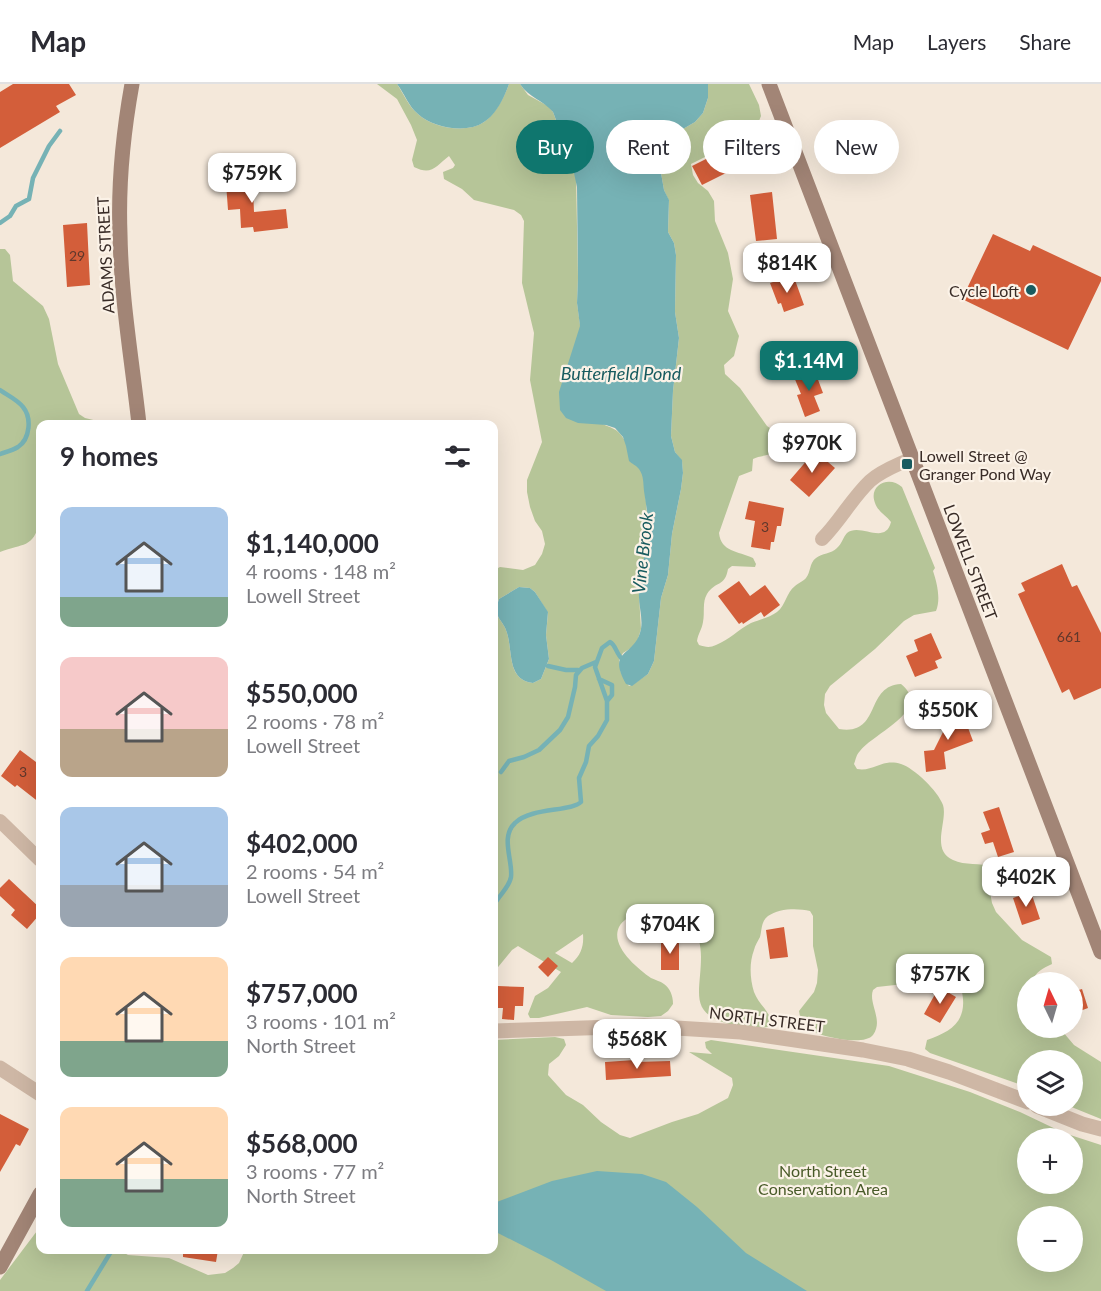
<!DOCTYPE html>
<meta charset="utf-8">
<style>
body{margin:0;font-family:Lato,sans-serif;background:#f7f7f7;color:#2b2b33;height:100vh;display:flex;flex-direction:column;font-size:22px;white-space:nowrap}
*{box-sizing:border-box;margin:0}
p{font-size:20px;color:#7c7c81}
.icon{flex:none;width:33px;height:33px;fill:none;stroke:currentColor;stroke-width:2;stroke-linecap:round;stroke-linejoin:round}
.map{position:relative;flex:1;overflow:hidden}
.panel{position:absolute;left:36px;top:336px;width:462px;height:834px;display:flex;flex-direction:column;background:#fff;border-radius:12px;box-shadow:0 6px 24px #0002}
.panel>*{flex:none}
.guide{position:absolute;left:516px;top:36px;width:495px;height:54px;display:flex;gap:12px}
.needle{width:39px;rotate:355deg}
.tools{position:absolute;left:1017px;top:888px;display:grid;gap:12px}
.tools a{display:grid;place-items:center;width:66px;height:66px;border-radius:50%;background:#fff;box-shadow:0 6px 24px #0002;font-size:30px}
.price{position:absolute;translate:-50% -51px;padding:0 14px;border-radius:12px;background:#fff;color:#222;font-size:20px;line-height:39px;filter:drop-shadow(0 2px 3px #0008)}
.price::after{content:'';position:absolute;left:50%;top:36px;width:18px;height:14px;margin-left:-9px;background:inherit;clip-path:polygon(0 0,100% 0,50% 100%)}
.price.on{background:#0f766e;color:#fff}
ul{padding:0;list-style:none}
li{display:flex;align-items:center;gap:18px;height:150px;padding:0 24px}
li span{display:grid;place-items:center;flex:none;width:168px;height:120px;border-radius:12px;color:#555}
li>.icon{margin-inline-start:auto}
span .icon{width:72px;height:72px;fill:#fffc;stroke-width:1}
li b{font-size:26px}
h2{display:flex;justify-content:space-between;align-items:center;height:72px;padding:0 24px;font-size:26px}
.tag{padding:0 21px;border-radius:27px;background:#fff;box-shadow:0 6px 24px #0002;font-size:21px;line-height:54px}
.tag.on{background:#0f766e;color:#fff}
header{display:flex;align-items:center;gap:36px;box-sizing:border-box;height:84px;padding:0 30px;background:#fff;border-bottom:2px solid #e1e1e2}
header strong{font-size:28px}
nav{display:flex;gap:33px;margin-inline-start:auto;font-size:21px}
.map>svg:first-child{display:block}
.green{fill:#b6c598;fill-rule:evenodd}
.water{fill:#76b2b5}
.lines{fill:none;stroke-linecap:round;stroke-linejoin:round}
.stream{stroke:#76b2b5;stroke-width:4.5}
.building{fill:#d35e3a}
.minor{stroke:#ceb7a5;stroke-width:14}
.tertiary{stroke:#ceb7a5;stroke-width:15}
.secondary{stroke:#a28576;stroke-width:15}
.poi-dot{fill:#185b5f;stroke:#fbf2e7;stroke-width:2}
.labels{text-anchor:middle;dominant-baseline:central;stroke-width:4.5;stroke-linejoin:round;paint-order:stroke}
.number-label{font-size:14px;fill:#60382c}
.street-label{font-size:16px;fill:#392c27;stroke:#fbf2e7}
.poi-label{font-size:16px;fill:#392c27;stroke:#fbf2e7;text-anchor:end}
.park-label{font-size:16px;fill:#485a28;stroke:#fbf2e7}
.water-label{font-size:18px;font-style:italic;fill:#185b5f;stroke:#fbf2e7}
</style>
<header>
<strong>Map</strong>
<nav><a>Map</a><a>Layers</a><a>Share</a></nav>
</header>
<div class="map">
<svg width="1101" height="1207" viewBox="0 0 1101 1207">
<rect width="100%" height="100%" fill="#f4e8da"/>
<path class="green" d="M377,0h20c6,9 12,23 21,30 15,14 48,20 66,8 11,-7 21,-26 25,-38h11l8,11 20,11 5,6 23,62 2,104 -1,25 3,22 9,10c1,7 -4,11 -8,17 -3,7 -4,33 -2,41 2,5 8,6 12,9l2,16c13,11 23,6 32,23l-3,-14 -5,-6 -17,-11 -13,-31v-21l3,-3 2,2 -1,13 2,3 4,1 11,-19 17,-5 11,-13 4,-2 4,2 1,4 -5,65 -9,12v6l12,34 5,73 -9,64 2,34 -4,13 -6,6 -8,5 -4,7 2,13 8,13 3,-1 16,-11 6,-13 7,-63 7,-23 4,-41 9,-45 2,-16 -1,-12 -7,-9 -4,-16 2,-45 6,-53 -4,-26 1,-57 -2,-12 -6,-11 1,-31 -5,-11 -3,-17 2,-8 14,-27 6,-9 12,-7 8,-9 5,-15v-14h41l10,21 2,11 -2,5 -5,6 -18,5 -23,21 -22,11 2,11 5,8 10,8 6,10 1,20 13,32 5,26 -5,32 11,25 -5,20 -10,9 1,9 15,14 27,38c6,4 10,8 11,16 2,15 -16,12 -25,17l-1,12 -13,5 -20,57c2,19 19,18 34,25l3,6 -1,3 -23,-1 -4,3c-3,18 -13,12 -21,25 -5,8 -2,19 -4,28 -1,7 -5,12 -6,19l2,4c6,2 11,3 17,0 13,-5 23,-16 35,-22 9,-4 18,-5 26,-11 9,-7 9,-19 18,-26 3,-3 9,-5 11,-8 5,-6 3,-15 10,-20 6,-5 15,-4 21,-10 5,-4 6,-11 10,-15 13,-11 38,13 44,-11 -5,-7 -13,-10 -16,-19 -7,-18 14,-28 27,-16l33,81 -2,3c4,12 8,28 3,40l-22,4 -10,6 -29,28 -45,37 -5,8 -1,11 2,8 13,16c43,7 25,-43 62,-45 32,26 -27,49 -41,67 -4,4 -4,8 -6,13l3,5c17,3 25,-11 44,-5 13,4 37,27 42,41 5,16 -13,45 10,55 12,6 27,2 40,7l4,6 -7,19 2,11 4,9 26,28 29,17 1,7c-8,4 -18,8 -19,18h-5l-1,15 -3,8 3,6 1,17h26l9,4 11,13 27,17v57l-32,-13h3v-46h-44l-1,27 -97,-34 -5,-4 2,-9c23,-8 41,-18 35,-48l-29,-17 -29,9 -27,3 -4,3c-5,14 11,30 0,45 -9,12 -57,1 -67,-7 -5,-5 -6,-11 -7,-17l15,-19 3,-9 1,-13 -5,-24v-30l-3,-5c-12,-3 -31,-3 -42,5 -7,5 -6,14 -8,21 -2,4 -5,8 -6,13 -5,13 -4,29 0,42 4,11 14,18 17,28l-1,6c-11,4 -25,2 -37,-1 -46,-11 -32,-32 -32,-68 0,-12 -3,-22 -7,-32l-7,-4c-6,1 -16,5 -22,3 -12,-4 -12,-16 -28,-11 -6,2 -15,8 -18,14 -9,19 18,41 32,51 4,2 9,3 13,6 6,4 9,12 9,20l-5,7 -7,5 -13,1 -37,-2 -24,-8 -48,11h-9l-2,-4 7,-18 13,-8 13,-16 -43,-26 -6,4 -18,22v-402l6,-3 23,3 12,-5 7,-11 3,-10 -3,-13 -7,-10 -5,-14 -3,-15v-12l15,-38 -12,-62 4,-47 -12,-50 2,-62 -3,-6 -7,-5 -40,-10 -12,-11 -18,-10 -1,-7 10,-4 2,-3 -6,-9c-13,10 -17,20 -35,11l-2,-7 5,-20 -6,-15 -14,-26zM519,503l11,1 5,4 13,21 -2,22 3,24 -8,20 -8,4c-26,-3 -20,-30 -26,-50 -4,-15 -15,-14 -8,-34zM583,850c1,12 -2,21 -11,29l-17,-10z
M0,165h5l5,6 3,26 30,25 6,13 9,45 21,50 6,4 25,6h-70v97c-7,28 -17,22 -40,31z
M555,953l9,2 2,6 -7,11 -10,8 -1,11 18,20 17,10 18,17 19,13 10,3 42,-16 26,-8 30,-16 5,-13 -1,-7 -43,-26 23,2 -6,-6 -1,-6 6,-2 178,26 81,26 50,20 44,21 37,12v146h-1101v-11l40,-53v23h79l9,5 41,3 39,17 17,-2 8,-5 6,-5 6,-13h249v-210zM1028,1054h44v46h-44zM1028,1132h44v46h-44z"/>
<path class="water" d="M397,0h112c-4,12 -13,31 -25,38 -17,12 -51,6 -66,-8 -9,-7 -14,-21 -21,-30z
M520,0h188v14l-5,15 -8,9 -12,7 -6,9 -14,27 -2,8 3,17 5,10 -1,32 6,11 2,12 -1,57 4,26 -6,53 -2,45 4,16 7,8 1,13 -2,16 -9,45 -4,41 -7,23 -7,63 -6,13 -16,12 -6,-2c-20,-36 9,-26 15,-55 2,-12 -3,-25 -2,-37 1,-20 7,-40 9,-59 1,-14 -2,-28 -4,-42 -1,-8 0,-15 -5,-22 -3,-4 -7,-5 -10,-8l-3,-15 -3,-9 -8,-9 -9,-3 -28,-2 -12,-5 -6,-8 -1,-18 21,-66 -3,-23 1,-25 -1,-91 -6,-28 -18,-47c-10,-12 -24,-14 -33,-28z
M519,503l11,1 5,4 13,20 -2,23 3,24 -8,20 -8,4c-26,-3 -20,-31 -26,-50 -4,-15 -15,-14 -8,-34z
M597,1087l45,3 24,8 31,25 49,46 61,38h-201l-55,-31 -57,-29v-28l58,-22z"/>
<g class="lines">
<path class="stream" d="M0,139l10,-7 6,-10 13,-7 4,-21 16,-32 11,-15
M0,306c7,5 18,10 23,17 9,11 7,32 -5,40 -5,3 -12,5 -18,7
M548,582l18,4h12
M599,595l13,6v10l-5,6
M501,688l8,-11 15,-4 15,-7 21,-20 8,-13 7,-30 1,-12 6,-7 14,-6
M494,821c5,-10 15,-17 17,-28 2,-17 -11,-40 4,-54 16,-16 56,-11 66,-21l-2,-24 7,-16 3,-16 9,-10 9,-16v-19l-12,-34 7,-19 8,-6c6,3 6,12 13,18
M87,1207l25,-41"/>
</g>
<path class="building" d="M13,0h56l7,11 -20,11 4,6 -60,36v-56z
M748,49l8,17 -13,7 3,6 -44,22 -10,-19 36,-18 -1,-4z
M252,82l2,46 32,-3 2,19 -34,4 -1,-5 -12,1 -1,-19 -12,1 -2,-27 7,-1 -1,-14z
M772,108l5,47 -21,2 -6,-46z
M87,139l3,62 -23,2 -4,-62z
M993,150l37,17 3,-6 68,32v4l-33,69 -106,-51z
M788,193l2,5 5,-2 9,25 -20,7 -3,-9 -3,1 -8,-21z
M814,285l9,24 -9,3 6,15 -15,6 -8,-22 4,-1 -7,-17z
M815,367l20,17 -26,29 -19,-17z
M749,417l35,7 -3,18h-4l-3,16h-3l-1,8 -19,-3 4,-26 -10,-2z
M1062,480l10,23 5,-2 24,48v55l-27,12 -5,-11 -7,4 -44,-99 7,-3 -4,-8z
M739,497l11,15 15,-11 15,20 -16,12 -3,-5 -18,12 -1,-2 -3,2 -21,-28z
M931,549l11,25 -7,3 3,7 -23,9 -9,-21 12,-5 -4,-11z
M961,625l12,32 -29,11 2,17 -20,3 -2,-21 10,-1 12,-24 -3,-10z
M20,666l20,15v38l-23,-18 -2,2 -14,-11z
M999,723l15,45 -16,5 -5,-15 -8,2 -4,-11 9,-3 -7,-18z
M9,795l31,29v6l-13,15 -16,-14 4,-5 -15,-14v-8z
M1031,808l9,27 -18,6 -9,-27z
M784,843l4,30 -18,2 -4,-29z
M661,856h18v30h-18z
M548,873l10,9 -10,11 -10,-10z
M498,902l26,1 -1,19h-8l-1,14 -12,-1 1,-11h-6z
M939,903l17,10 -16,26 -16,-9z
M1082,905l6,19 -16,6v-22z
M635,976v2l35,-1 1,15 -65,4 -1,-18z
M0,1030l29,15 -9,17 -4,-2 -16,28z
M183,1166h35l-2,12 -33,-5z"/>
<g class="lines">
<path class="minor" d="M822,455c18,-18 30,-41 48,-58 12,-11 28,-16 42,-23
M0,737l40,39"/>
<path class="tertiary" d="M494,947l150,-5 97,6 122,18 45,9 41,13 79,30
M0,984l40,26
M1037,1022l45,18 19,5"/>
<path class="secondary" d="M132,0c-9,50 -14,99 -12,150 1,64 12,127 19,190
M769,0l332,868
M0,1183l40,-73"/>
</g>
<g class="poi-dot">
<circle cx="1031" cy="206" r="6"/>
<rect x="901" y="374" width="12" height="12" rx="3"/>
</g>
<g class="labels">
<g class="number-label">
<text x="77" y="171">29</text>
<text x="765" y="442">3</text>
<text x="1069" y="552">661</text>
<text x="23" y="687">3</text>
</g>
<g class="street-label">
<text transform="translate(105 171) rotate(-93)">ADAMS STREET</text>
<text transform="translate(971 478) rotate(69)">LOWELL STREET</text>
<text transform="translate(767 935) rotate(7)">NORTH STREET</text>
</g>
<g class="poi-label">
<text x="1019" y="206">Cycle Loft</text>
<text x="919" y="371" text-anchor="start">Lowell Street @<tspan x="919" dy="18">Granger Pond Way</tspan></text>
</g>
<g class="park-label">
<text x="823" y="1086">North Street<tspan x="823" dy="18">Conservation Area</tspan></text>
</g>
<g class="water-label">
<text x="621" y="289">Butterfield Pond</text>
<text transform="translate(642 469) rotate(-84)">Vine Brook</text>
</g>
</g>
</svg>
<div class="tools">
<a><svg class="needle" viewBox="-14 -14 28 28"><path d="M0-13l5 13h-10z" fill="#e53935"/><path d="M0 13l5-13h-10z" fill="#7c7c81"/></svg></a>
<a><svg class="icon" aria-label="layers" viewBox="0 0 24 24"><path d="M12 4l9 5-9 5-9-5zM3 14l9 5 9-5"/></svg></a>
<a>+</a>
<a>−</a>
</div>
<b class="price" style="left:252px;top:120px">$759K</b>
<b class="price" style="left:787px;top:210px">$814K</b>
<b class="price on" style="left:809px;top:308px">$1.14M</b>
<b class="price" style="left:812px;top:390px">$970K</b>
<b class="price" style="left:948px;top:657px">$550K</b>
<b class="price" style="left:1026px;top:824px">$402K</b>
<b class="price" style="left:670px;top:871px">$704K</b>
<b class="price" style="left:940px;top:921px">$757K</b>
<b class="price" style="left:637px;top:986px">$568K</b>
<div class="guide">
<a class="tag on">Buy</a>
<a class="tag">Rent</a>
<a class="tag">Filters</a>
<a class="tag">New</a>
</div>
<section class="panel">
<h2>9 homes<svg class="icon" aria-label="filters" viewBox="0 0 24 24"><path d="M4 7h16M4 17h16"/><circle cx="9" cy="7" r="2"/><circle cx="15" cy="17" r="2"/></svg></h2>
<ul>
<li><span style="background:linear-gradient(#a9c7e8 75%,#7fa58c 0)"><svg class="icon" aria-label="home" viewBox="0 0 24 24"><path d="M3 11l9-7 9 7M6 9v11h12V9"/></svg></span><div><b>$1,140,000</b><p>4 rooms · 148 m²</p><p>Lowell Street</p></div></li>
<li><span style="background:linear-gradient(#f6c9c9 60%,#b9a48a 0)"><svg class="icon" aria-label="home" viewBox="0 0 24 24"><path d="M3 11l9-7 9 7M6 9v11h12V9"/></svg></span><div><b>$550,000</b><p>2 rooms · 78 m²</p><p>Lowell Street</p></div></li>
<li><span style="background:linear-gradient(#a9c7e8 65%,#9aa5b1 0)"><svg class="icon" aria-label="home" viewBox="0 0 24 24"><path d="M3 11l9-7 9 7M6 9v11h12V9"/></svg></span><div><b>$402,000</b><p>2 rooms · 54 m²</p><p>Lowell Street</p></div></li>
<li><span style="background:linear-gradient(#ffd9b3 70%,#7fa58c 0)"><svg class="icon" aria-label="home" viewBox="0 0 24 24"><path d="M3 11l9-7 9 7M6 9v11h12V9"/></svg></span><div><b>$757,000</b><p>3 rooms · 101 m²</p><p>North Street</p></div></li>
<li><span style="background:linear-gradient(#ffd9b3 60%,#7fa58c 0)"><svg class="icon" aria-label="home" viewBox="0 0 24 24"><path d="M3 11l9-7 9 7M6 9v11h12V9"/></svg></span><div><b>$568,000</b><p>3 rooms · 77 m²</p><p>North Street</p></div></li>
</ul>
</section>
</div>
